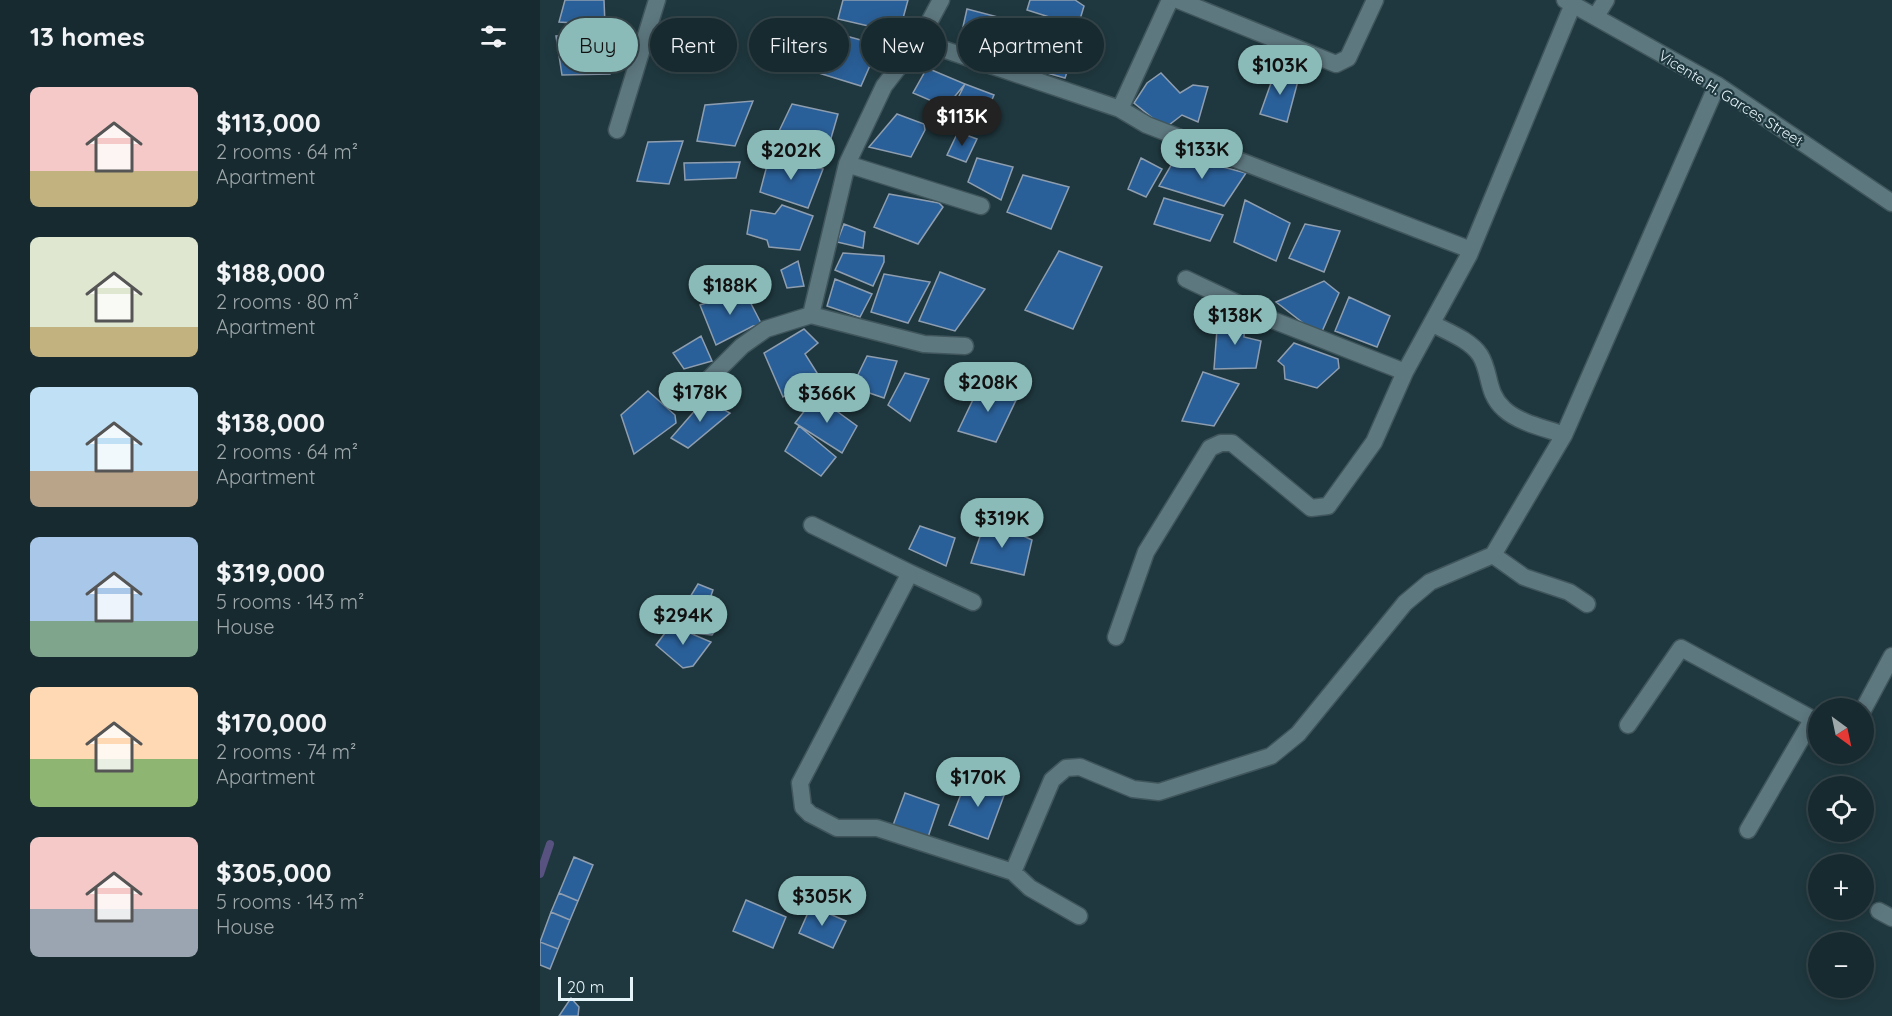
<!DOCTYPE html>
<meta charset="utf-8">
<style>
body{margin:0;font-family:Quicksand,sans-serif;background:#24363b;color:#f1f3f6;height:100vh;display:flex;flex-direction:column;font-size:22px;white-space:nowrap}
*{box-sizing:border-box;margin:0}
p{font-size:20px;color:#9ea7aa}
.icon{flex:none;width:33px;height:33px;fill:none;stroke:currentColor;stroke-width:2;stroke-linecap:round;stroke-linejoin:round}
.map{position:relative;flex:1;overflow:hidden}
.panel{display:flex;flex-direction:column;background:#172a2f;width:540px}
.panel>*{flex:none}
.hud{position:absolute;left:18px;top:18px;width:570px;height:54px;display:flex;gap:12px}
.needle{width:39px;rotate:147deg}
.fabs{position:absolute;left:1268px;top:698px;display:grid;gap:12px}
.fabs a{display:grid;place-items:center;width:66px;height:66px;border-radius:50%;background:#172a2f;box-shadow:0 3px 15px #0003,0 0 0 2px #36464b;font-size:30px}
.scale{position:absolute;left:18px;bottom:15px;width:75px;box-sizing:border-box;padding-left:6px;border:3px solid #e5f4f8;border-top:0;font-size:16px;line-height:21px;white-space:nowrap;color:#e5f4f8;-webkit-text-stroke:4px #1f383f;paint-order:stroke}
.price{position:absolute;translate:-50% -51px;padding:0 14px;border-radius:21px;background:#8bbbb9;color:#111;font-size:20px;line-height:39px;filter:drop-shadow(0 2px 3px #0008)}
.price::after{content:'';position:absolute;left:50%;top:36px;width:18px;height:14px;margin-left:-9px;background:inherit;clip-path:polygon(0 0,100% 0,50% 100%)}
.price.active{background:#222;color:#fff}
ul{padding:0;list-style:none}
li{display:flex;align-items:center;gap:18px;height:150px;padding:0 30px}
li span{display:grid;place-items:center;flex:none;width:168px;height:120px;border-radius:9px;color:#555}
li>.icon{margin-inline-start:auto}
span .icon{width:72px;height:72px;fill:#fffc;stroke-width:1}
li b{font-size:26px}
h2{display:flex;justify-content:space-between;align-items:center;height:72px;padding:0 30px;font-size:26px}
.chip{padding:0 21px;border-radius:27px;background:#172a2f;box-shadow:0 3px 15px #0003,0 0 0 2px #36464b;font-size:21px;line-height:54px}
.chip.active{background:#8bbbb9;color:#111}
main{display:flex;flex:1;min-height:0}
.map>svg:first-child{display:block}
.lines{fill:none;stroke-linecap:round;stroke-linejoin:round}
.stream{stroke:#585280;stroke-width:8}
.building{fill:#2a6099;stroke:#8e9eb0;stroke-width:1.5}
.minor-casing{stroke:#40565c;stroke-width:19}
.tertiary-casing{stroke:#40565c;stroke-width:19}
.minor{stroke:#5e7880;stroke-width:16}
.tertiary{stroke:#5e7880;stroke-width:16}
.labels{text-anchor:middle;dominant-baseline:central;stroke-width:4.5;stroke-linejoin:round;paint-order:stroke}
.street-label{font-size:15px;fill:#e5f4f8;stroke:#1f383f}
</style>
<main>
<section class="panel">
<h2>13 homes<svg class="icon" aria-label="filters" viewBox="0 0 24 24"><path d="M4 7h16M4 17h16"/><circle cx="9" cy="7" r="2"/><circle cx="15" cy="17" r="2"/></svg></h2>
<ul>
<li><span style="background:linear-gradient(#f6c9c9 70%,#c2b280 0)"><svg class="icon" aria-label="home" viewBox="0 0 24 24"><path d="M3 11l9-7 9 7M6 9v11h12V9"/></svg></span><div><b>$113,000</b><p>2 rooms · 64 m²</p><p>Apartment</p></div></li>
<li><span style="background:linear-gradient(#dfe7d0 75%,#c2b280 0)"><svg class="icon" aria-label="home" viewBox="0 0 24 24"><path d="M3 11l9-7 9 7M6 9v11h12V9"/></svg></span><div><b>$188,000</b><p>2 rooms · 80 m²</p><p>Apartment</p></div></li>
<li><span style="background:linear-gradient(#bfe0f5 70%,#b9a48a 0)"><svg class="icon" aria-label="home" viewBox="0 0 24 24"><path d="M3 11l9-7 9 7M6 9v11h12V9"/></svg></span><div><b>$138,000</b><p>2 rooms · 64 m²</p><p>Apartment</p></div></li>
<li><span style="background:linear-gradient(#a9c7e8 70%,#7fa58c 0)"><svg class="icon" aria-label="home" viewBox="0 0 24 24"><path d="M3 11l9-7 9 7M6 9v11h12V9"/></svg></span><div><b>$319,000</b><p>5 rooms · 143 m²</p><p>House</p></div></li>
<li><span style="background:linear-gradient(#ffd9b3 60%,#8fb573 0)"><svg class="icon" aria-label="home" viewBox="0 0 24 24"><path d="M3 11l9-7 9 7M6 9v11h12V9"/></svg></span><div><b>$170,000</b><p>2 rooms · 74 m²</p><p>Apartment</p></div></li>
<li><span style="background:linear-gradient(#f6c9c9 60%,#9aa5b1 0)"><svg class="icon" aria-label="home" viewBox="0 0 24 24"><path d="M3 11l9-7 9 7M6 9v11h12V9"/></svg></span><div><b>$305,000</b><p>5 rooms · 143 m²</p><p>House</p></div></li>
</ul>
</section>
<div class="map">
<svg width="1352" height="1016" viewBox="0 0 1352 1016">
<rect width="100%" height="100%" fill="#1f383f"/>
<g class="lines">
<path class="stream" d="M0,874l10,-30"/>
</g>
<path class="building" d="M25,0h39l1,25 -46,-3z
M303,0h65l-9,33 -61,-14z
M490,0h45l9,6 -6,20 -51,-16z
M427,9l54,14 -13,23 -48,-6z
M495,21l41,10 2,9 -13,38 -47,-13z
M288,31l51,14 -18,41 -52,-16z
M74,34l-4,40 -48,1 -6,-39z
M387,68l38,16 -19,23 -33,-14z
M736,69l23,8 -12,45 -27,-8z
M621,73l19,20 13,-8 15,2 -10,35 -16,-7 -17,13 -31,-25 13,-20z
M425,84l29,11 -15,35 -32,-10z
M213,101l-18,45 -38,-5 8,-36z
M252,104l46,10 -13,45 -54,-11z
M357,114l27,10 1,6 -14,27 -42,-10z
M418,132l19,7 -11,23 -19,-7z
M143,141l-14,43 -32,-3 11,-39z
M230,154l53,15 -15,39 -48,-16z
M637,155l69,18 -22,33 -65,-20z
M437,158l36,9 -12,33 -33,-18z
M601,158l21,11 -16,28 -18,-8z
M200,162l-4,16 -51,2 -1,-17z
M483,175l46,12 -18,42 -44,-17z
M349,194l50,9 4,4 -25,37 -44,-17z
M624,198l59,17 -13,26 -56,-17z
M705,200l45,23 -14,38 -42,-19z
M242,205l31,11 -13,34 -31,-3 -2,-7 -20,-6 4,-24 24,4z
M304,224l21,8 -2,16 -26,-6z
M765,224l35,7 -16,41 -35,-14z
M519,251l43,16 -29,62 -48,-19z
M303,253l41,3v6l-11,24 -38,-16z
M258,261l6,25 -17,2 -6,-18z
M400,272l45,17 -30,42 -36,-10z
M344,274l46,8 -22,41 -37,-11z
M295,279l37,15 -12,23 -33,-11z
M784,281l15,12 -19,43 -44,-34z
M204,290l18,35 -9,1 -37,19 -16,-40z
M809,297l41,19 -13,31 -42,-16z
M678,316l27,3 -1,18 17,4 -5,27 -42,1z
M264,329l14,14 -13,11 14,22 -36,21 -19,-44z
M161,336l11,25 -28,8 -11,-16z
M754,343l44,16 1,9 -22,20 -32,-9 -1,-13 -6,-5z
M327,356l30,5 -13,37 -32,-11z
M663,372l36,12 -25,42 -32,-5z
M365,373l24,6 -19,42 -22,-16z
M441,383l38,11 -23,48 -38,-11z
M108,391l27,24 1,8 -42,31 -13,-39z
M276,396l41,30 -15,27 -47,-30z
M165,399l25,14 -42,35 -17,-10z
M259,426l37,31 -15,19 -36,-25z
M446,519l46,21 -8,35 -53,-12z
M380,526l35,12 -9,28 -37,-17z
M158,584l15,6 -6,17 19,9 -14,19 -21,-2 -15,-13z
M131,625l40,17 -18,24 -10,2 -27,-23z
M428,776l38,14 -18,49 -39,-14z
M365,793l34,12 -12,35 -35,-12z
M34,857l19,8 -15,36 -19,-8z
M19,893l19,8 -8,19 -19,-8z
M206,900l40,17 -13,31 -40,-17z
M271,906l35,15 -13,27 -34,-15z
M11,912l19,8 -12,29 -18,-7z
M0,942l18,7 -8,20 -10,-4z
M31,998l8,9 -1,9h-19z"/>
<g class="lines">
<defs>
<path id="minor" d="M638,0l158,64 12,-6 27,-58
M1056,16l10,-16
M379,41l201,68 27,16 324,125
M580,109l50,-109
M77,130l40,-130
M307,164l134,42
M646,279l89,42 130,51
M271,315l36,-151 37,-78 35,-45 22,-41
M147,401l55,-55 24,-17 45,-14 113,29 41,2
M1024,435l153,-350
M272,525l98,48 -110,210 3,24 7,7 27,14h40l136,44 39,-92 14,-12 14,-1 53,22 26,3 112,-36 27,-22 107,-131 25,-21 63,-27 71,-120c-19,-7 -45,-12 -60,-26 -18,-16 -13,-37 -24,-54 -10,-15 -32,-23 -47,-31
M953,555l31,22 45,15 18,12
M370,573l63,29
M576,637l30,-85 64,-104 11,-5h11l79,65 17,-2 46,-64 31,-70 64,-117 104,-251
M1323,710l29,-54
M1088,725l53,-77 137,74
M1208,830l64,-110
M473,872l17,16 49,28
M1339,911l13,7"/>
<path id="tertiary" d="M1025,0l152,85 175,118"/>
</defs>
<use href="#minor" class="minor-casing"/>
<use href="#tertiary" class="tertiary-casing"/>
<use href="#minor" class="minor"/>
<use href="#tertiary" class="tertiary"/>
</g>
<g class="labels">
<g class="street-label">
<text transform="translate(1191 98) rotate(32)">Vicente H. Garces Street</text>
</g>
</g>
</svg>
<div class="fabs">
<a><svg class="needle" viewBox="-14 -14 28 28"><path d="M0-13l5 13h-10z" fill="#e53935"/><path d="M0 13l5-13h-10z" fill="#9ea7aa"/></svg></a>
<a><svg class="icon" aria-label="locate" viewBox="0 0 24 24"><circle cx="12" cy="12" r="6"/><path d="M12 2v4M12 18v4M2 12h4M18 12h4"/></svg></a>
<a>+</a>
<a>−</a>
</div>
<div class="scale">20 m</div>
<b class="price" style="left:740px;top:96px">$103K</b>
<b class="price active" style="left:422px;top:147px">$113K</b>
<b class="price" style="left:662px;top:180px">$133K</b>
<b class="price" style="left:251px;top:181px">$202K</b>
<b class="price" style="left:190px;top:316px">$188K</b>
<b class="price" style="left:695px;top:346px">$138K</b>
<b class="price" style="left:448px;top:413px">$208K</b>
<b class="price" style="left:160px;top:423px">$178K</b>
<b class="price" style="left:287px;top:424px">$366K</b>
<b class="price" style="left:462px;top:549px">$319K</b>
<b class="price" style="left:143px;top:646px">$294K</b>
<b class="price" style="left:438px;top:808px">$170K</b>
<b class="price" style="left:282px;top:927px">$305K</b>
<div class="hud">
<a class="chip active">Buy</a>
<a class="chip">Rent</a>
<a class="chip">Filters</a>
<a class="chip">New</a>
<a class="chip">Apartment</a>
</div>
</div>
</main>
